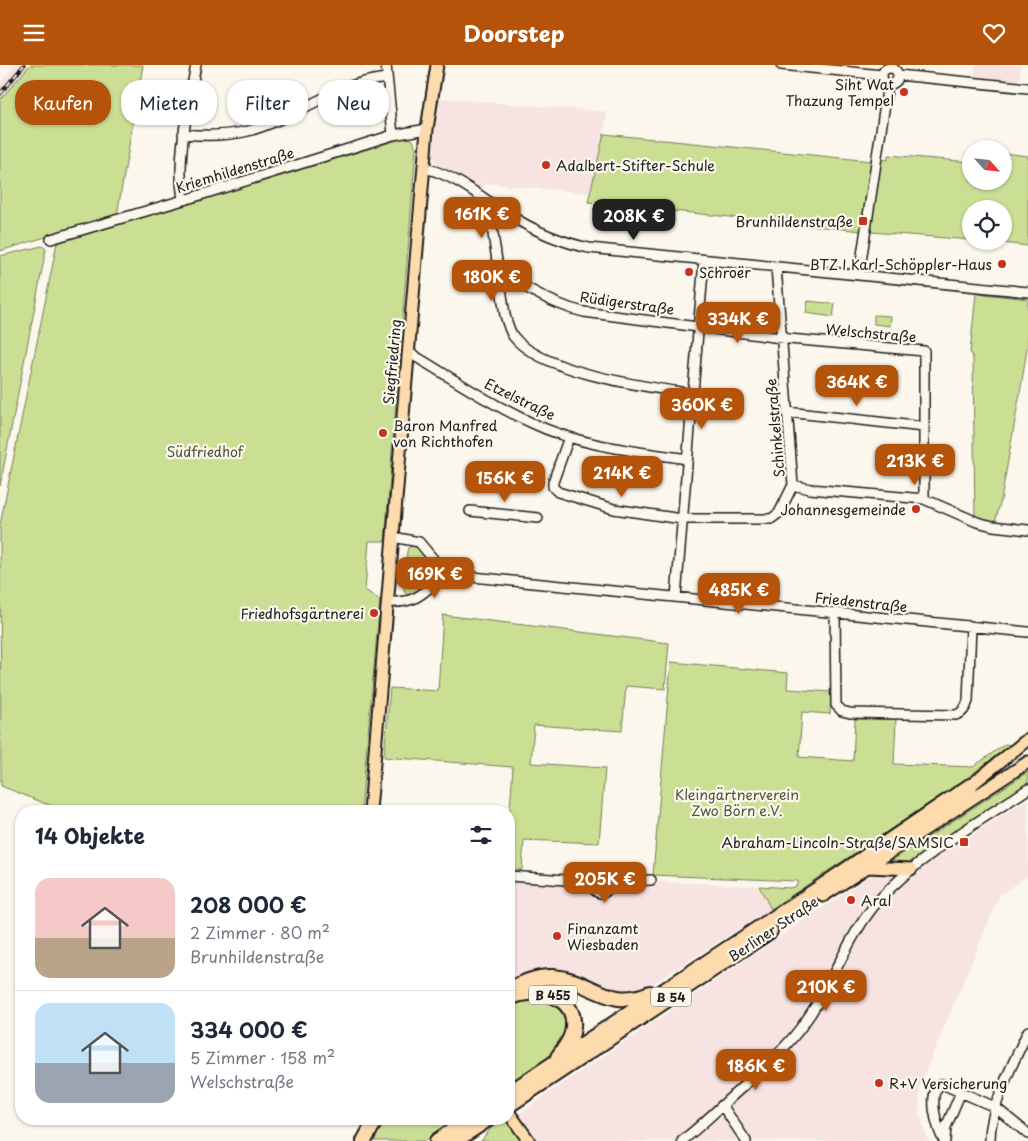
<!DOCTYPE html>
<html lang="de">
<meta charset="utf-8">
<style>
body{margin:0;font-family:"Playpen Sans",sans-serif;background:#f6f6f7;color:#1f2937;height:100vh;display:flex;flex-direction:column;font-size:19px;white-space:nowrap}
*{box-sizing:border-box;margin:0}
p{font-size:16px;color:#747a83}
.icon{flex:none;width:28px;height:28px;fill:none;stroke:currentColor;stroke-width:2;stroke-linecap:round;stroke-linejoin:round}
.map{position:relative;flex:1;overflow:hidden}
.side{position:absolute;left:15px;top:740px;width:500px;height:320px;display:flex;flex-direction:column;background:#fff;border-radius:20px;box-shadow:0 1px 4px #0004}
.side>*{flex:none}
.banner{position:absolute;left:15px;top:15px;width:500px;height:45px;display:flex;gap:10px}
.needle{width:32px;rotate:117deg}
.controls{position:absolute;left:962px;top:75px;display:grid;gap:10px}
.controls a{display:grid;place-items:center;width:50px;height:50px;border-radius:50%;background:#fff;box-shadow:0 1px 4px #0004;font-size:25px}
.price{position:absolute;translate:-50% -42px;padding:0 11px;border-radius:10px;background:#b45309;color:#fff;font-size:16px;line-height:32px;filter:drop-shadow(0 1px 2px #0008)}
.price::after{content:'';position:absolute;left:50%;top:30px;width:15px;height:11px;margin-left:-8px;background:inherit;clip-path:polygon(0 0,100% 0,50% 100%)}
.price.current{background:#222;color:#fff}
ul{padding:0;list-style:none}
li{display:flex;align-items:center;gap:15px;height:125px;padding:0 20px}
li+li{border-top:1px solid #e0e1e3}
li span{display:grid;place-items:center;flex:none;width:140px;height:100px;border-radius:15px;color:#555}
li>.icon{margin-inline-start:auto}
span .icon{width:60px;height:60px;fill:#fffc;stroke-width:1}
li b{font-size:21px}
h2{display:flex;justify-content:space-between;align-items:center;height:60px;padding:0 20px;font-size:21px}
.tag{padding:0 18px;border-radius:20px;background:#fff;box-shadow:0 1px 4px #0004;font-size:18px;line-height:45px}
.tag.current{background:#b45309;color:#fff}
header{display:flex;justify-content:space-between;align-items:center;height:65px;padding:0 20px;background:#b45309;color:#fff;font-size:22px;font-weight:700}
.map>svg:first-child{display:block}
.built{fill:#f7e3e1}
.green{fill:#cbdf94;stroke:#747e58}
.lines{fill:none;stroke-linecap:round;stroke-linejoin:round}
.minor-casing{stroke:#1c1c1c;stroke-width:12}
.major-casing{stroke:#1c1c1c;stroke-width:15}
.highway-casing{stroke:#1c1c1c;stroke-width:18}
.minor{stroke:#fbf7ec;stroke-width:9}
.major{stroke:#fedbac;stroke-width:11}
.highway{stroke:#fedbac;stroke-width:14}
.rail-casing{stroke:#1c1c1c;stroke-width:4}
.rail{stroke:#fbf7ec;stroke-width:2;stroke-dasharray:5.5;stroke-linecap:butt}
.poi-dot{fill:#c8321e;stroke:#fbf7ec;stroke-width:2}
.labels{text-anchor:middle;dominant-baseline:central;stroke-width:4.5;stroke-linejoin:round;paint-order:stroke}
.shield{fill:#fbf7ec;stroke:#5f5e5a;stroke-width:1}
.shield-label{font-size:12px;font-weight:bold;fill:#1c1c1c}
.poi-label{font-size:14px;fill:#1c1c1c;stroke:#fbf7ec;text-anchor:end}
.street-label{font-size:14px;fill:#1c1c1c;stroke:#fbf7ec}
.park-label{font-size:14px;fill:#515640;stroke:#fbf7ec}
</style>
<header><svg class="icon" aria-label="menu" viewBox="0 0 24 24"><path d="M4 6h16M4 12h16M4 18h16"/></svg>Doorstep<svg class="icon" aria-label="heart" viewBox="0 0 24 24"><path d="M12 20l-8-8c-3-5 5-10 8-4 3-6 11-1 8 4z"/></svg></header>
<div class="map">
<svg width="1028" height="1076" viewBox="0 0 1028 1076">
<rect width="100%" height="100%" fill="#fbf7ec"/>
<filter id="ink" filterUnits="userSpaceOnUse"><feTurbulence type="fractalNoise" baseFrequency=".02" numOctaves="2"/><feDisplacementMap in="SourceGraphic" scale="10" xChannelSelector="R" yChannelSelector="G"/><feConvolveMatrix kernelMatrix="1 2 1 2 8 2 1 2 1" color-interpolation-filters="sRGB"/></filter>
<g filter="url(#ink)">
<path class="built" d="M15,0h15l-30,35v-17z
M975,0h46l-2,16 -45,-4z
M439,33l168,14 -3,22 -15,59 -105,-10 -1,10 -45,-28 -6,-8z
M1028,734v76l-28,20 -80,189 -1,29 8,25 2,3h-391l-20,-27 359,-243 14,3 13,10 31,-25z
M509,817l72,3 5,1 7,8 7,3 7,-2 10,-10 45,-3 97,4 12,23 -122,77 -14,6h-20l-58,-21h-19l-17,4 -12,7z"/>
<path class="green" d="M30,0h113l-26,150 -117,36v-151z
M604,69l277,28 1,-3 6,1v-5l83,7v19h33v-28l24,3v90l-41,-5h17v-32h-33v31l-100,-8 -283,-30z
M407,72l6,3 3,8 -31,393h-16l-4,49 15,10 -19,211h-297l-63,-25 -1,-261 57,-282 142,-42z
M42,181l4,3 -46,237v-230z
M976,228l52,6v43l-6,39 -21,119 -6,22 -20,-2 -2,-162 -3,-6z
M808,236l27,3 -2,13 -27,-4z
M874,250l17,1 -1,10 -16,-2z
M415,479l3,1 8,10 -3,34 -13,8 -5,-4 -1,-4 3,-38 1,-3z
M443,550l226,28 -4,46 -39,-3 -4,45 -88,-6 -3,38 74,5 -6,75 -75,-3 -2,30h-13v-59h-59l1,-4 59,3 3,-43 -129,-10 6,-69 48,3z
M671,597l117,11 -1,16 44,3 -1,22 -28,-2 -3,45 54,4 2,-42h41l-2,45 79,3 32,-23 5,1 -47,36 -192,128 -12,-23 31,2 6,-2 2,-5 -145,-6z
M1028,707v11l-116,78 -5,3 -22,1z
M549,933l16,15c1,5 2,10 2,15 -2,24 -40,43 -58,55v-78l11,-5z
M380,1054h77l-32,22h-56z
M506,1054l19,22h-44l9,-12z"/>
<g class="lines">
<defs>
<path id="minor" d="M386,0l7,70
M781,0l101,10
M882 11a8 8 0 1 1 16 0a8 8 0 1 1-16 0Z
M898,10l130,13
M183,69c21,2 44,2 65,-3 34,-9 65,-30 98,-43 13,-6 26,-8 40,-10
M424,103c32,7 59,31 87,48 24,15 50,26 78,32l439,44
M183,135c-7,-42 5,-93 13,-135
M496,142l-3,9 -1,11 13,88c2,7 4,15 8,21 28,37 135,51 180,58
M51,174l146,-43 196,-61 34,-6
M500,210c30,12 51,30 84,37l205,27 135,12v148
M859,210l29,-191
M408,289l5,1c39,23 77,49 119,68 48,23 103,28 155,36
M787,347l137,15
M569,372l-16,45v5l5,5 56,17 68,10h89l8,-6 14,-28 -17,-218
M793,420l17,4 114,10 53,23 16,4 35,4
M470,446l68,7
M393,472l26,5 20,24 13,9
M428,524l3,-33
M676,532l28,-337
M388,537c38,2 34,-17 64,-27l576,57
M835,548l1,92 6,6 8,2 106,2c7,-2 10,-7 12,-14l3,-75
M509,811l85,6
M593 820a8 8 0 1 1 16 0a8 8 0 1 1-16 0Z
M608,817l43,-2
M722,1040l24,36
M682,1076c20,-16 38,-34 57,-51 24,-22 49,-43 68,-71 27,-38 41,-84 72,-119 42,-46 98,-77 149,-111
M944,1076c-7,-11 -18,-50 -2,-57l53,23 33,27
M945,1076l1,-14 15,-35
M990,1076c-1,-33 24,-79 38,-110"/>
<path id="major" d="M970,721l58,-47
M370,746l57,-682 10,-64
M868,802l43,2
M823,831l205,-134
M509,1048l20,28"/>
<path id="highway" d="M509,924c14,-6 29,-13 44,-12 38,2 55,34 97,16
M509,933c27,-13 72,-3 63,35 -2,9 -9,17 -14,24
M509,1028l309,-204 152,-103
M509,1040l261,-174
M364,1076l12,-22
M437,1076l33,-22
M455,1076l33,-22"/>
</defs>
<use href="#minor" class="minor-casing"/>
<use href="#major" class="major-casing"/>
<use href="#highway" class="highway-casing"/>
<use href="#minor" class="minor"/>
<use href="#major" class="major"/>
<use href="#highway" class="highway"/>
<defs>
<path id="rail" d="M0,29l24,-29"/>
</defs>
<use href="#rail" class="rail-casing"/>
<use href="#rail" class="rail"/>
</g>
</g>
<g class="poi-dot">
<circle cx="904" cy="27" r="5"/>
<circle cx="546" cy="100" r="5"/>
<rect x="858" y="151" width="10" height="10" rx="2.5"/>
<circle cx="1002" cy="199" r="5"/>
<circle cx="689" cy="207" r="5"/>
<circle cx="383" cy="368" r="5"/>
<circle cx="916" cy="444" r="5"/>
<circle cx="374" cy="548" r="5"/>
<rect x="959" y="772" width="10" height="10" rx="2.5"/>
<circle cx="851" cy="835" r="5"/>
<circle cx="557" cy="871" r="5"/>
<circle cx="879" cy="1018" r="5"/>
</g>
<g class="labels">
<g class="shield">
<rect x="529" y="920.5" width="48" height="19" rx="4"/>
<rect x="651" y="922.5" width="40" height="19" rx="4"/>
</g>
<g class="shield-label">
<text x="553" y="930">B 455</text>
<text x="671" y="932">B 54</text>
</g>
<g class="poi-label">
<text x="894" y="19">Siht Wat<tspan x="894" dy="16">Thazung Tempel</tspan></text>
<text x="556" y="100" text-anchor="start">Adalbert-Stifter-Schule</text>
<text x="853" y="156">Brunhildenstraße</text>
<text x="992" y="199">BTZ I Karl-Schöppler-Haus</text>
<text x="699" y="207" text-anchor="start">Schroër</text>
<text x="393" y="360" text-anchor="start">Baron Manfred<tspan x="393" dy="16">von Richthofen</tspan></text>
<text x="906" y="444">Johannesgemeinde</text>
<text x="364" y="548">Friedhofsgärtnerei</text>
<text x="954" y="777">Abraham-Lincoln-Straße/SAMSIC</text>
<text x="861" y="835" text-anchor="start">Aral</text>
<text x="567" y="863" text-anchor="start">Finanzamt<tspan x="567" dy="16">Wiesbaden</tspan></text>
<text x="889" y="1018" text-anchor="start">R+V Versicherung</text>
</g>
<g class="street-label">
<text transform="translate(235 105) rotate(-17)">Kriemhildenstraße</text>
<text transform="translate(627 238) rotate(8)">Rüdigerstraße</text>
<text transform="translate(871 268) rotate(5)">Welschstraße</text>
<text transform="translate(392 297) rotate(-85)">Siegfriedring</text>
<text transform="translate(520 334) rotate(26)">Etzelstraße</text>
<text transform="translate(775 363) rotate(-95)">Schinkelstraße</text>
<text transform="translate(861 537) rotate(6)">Friedenstraße</text>
<text transform="translate(773 864) rotate(-34)">Berliner Straße</text>
</g>
<g class="park-label">
<text x="205" y="386">Südfriedhof</text>
<text x="737" y="729">Kleingärtnerverein<tspan x="737" dy="16">Zwo Börn e.V.</tspan></text>
</g>
</g>
</svg>
<div class="controls">
<a><svg class="needle" viewBox="-14 -14 28 28"><path d="M0-13l5 13h-10z" fill="#e53935"/><path d="M0 13l5-13h-10z" fill="#747a83"/></svg></a>
<a><svg class="icon" aria-label="locate" viewBox="0 0 24 24"><circle cx="12" cy="12" r="6"/><path d="M12 2v4M12 18v4M2 12h4M18 12h4"/></svg></a>
</div>
<b class="price" style="left:482px;top:174px">161K €</b>
<b class="price current" style="left:634px;top:176px">208K €</b>
<b class="price" style="left:492px;top:237px">180K €</b>
<b class="price" style="left:738px;top:279px">334K €</b>
<b class="price" style="left:857px;top:342px">364K €</b>
<b class="price" style="left:702px;top:365px">360K €</b>
<b class="price" style="left:915px;top:421px">213K €</b>
<b class="price" style="left:622px;top:433px">214K €</b>
<b class="price" style="left:505px;top:438px">156K €</b>
<b class="price" style="left:435px;top:534px">169K €</b>
<b class="price" style="left:739px;top:550px">485K €</b>
<b class="price" style="left:605px;top:839px">205K €</b>
<b class="price" style="left:826px;top:947px">210K €</b>
<b class="price" style="left:756px;top:1026px">186K €</b>
<div class="banner">
<a class="tag current">Kaufen</a>
<a class="tag">Mieten</a>
<a class="tag">Filter</a>
<a class="tag">Neu</a>
</div>
<section class="side">
<h2>14 Objekte<svg class="icon" aria-label="filters" viewBox="0 0 24 24"><path d="M4 7h16M4 17h16"/><circle cx="9" cy="7" r="2"/><circle cx="15" cy="17" r="2"/></svg></h2>
<ul>
<li><span style="background:linear-gradient(#f6c9c9 60%,#b9a48a 0)"><svg class="icon" aria-label="home" viewBox="0 0 24 24"><path d="M3 11l9-7 9 7M6 9v11h12V9"/></svg></span><div><b>208 000 €</b><p>2 Zimmer · 80 m²</p><p>Brunhildenstraße</p></div></li>
<li><span style="background:linear-gradient(#bfe0f5 60%,#9aa5b1 0)"><svg class="icon" aria-label="home" viewBox="0 0 24 24"><path d="M3 11l9-7 9 7M6 9v11h12V9"/></svg></span><div><b>334 000 €</b><p>5 Zimmer · 158 m²</p><p>Welschstraße</p></div></li>
</ul>
</section>
</div>
